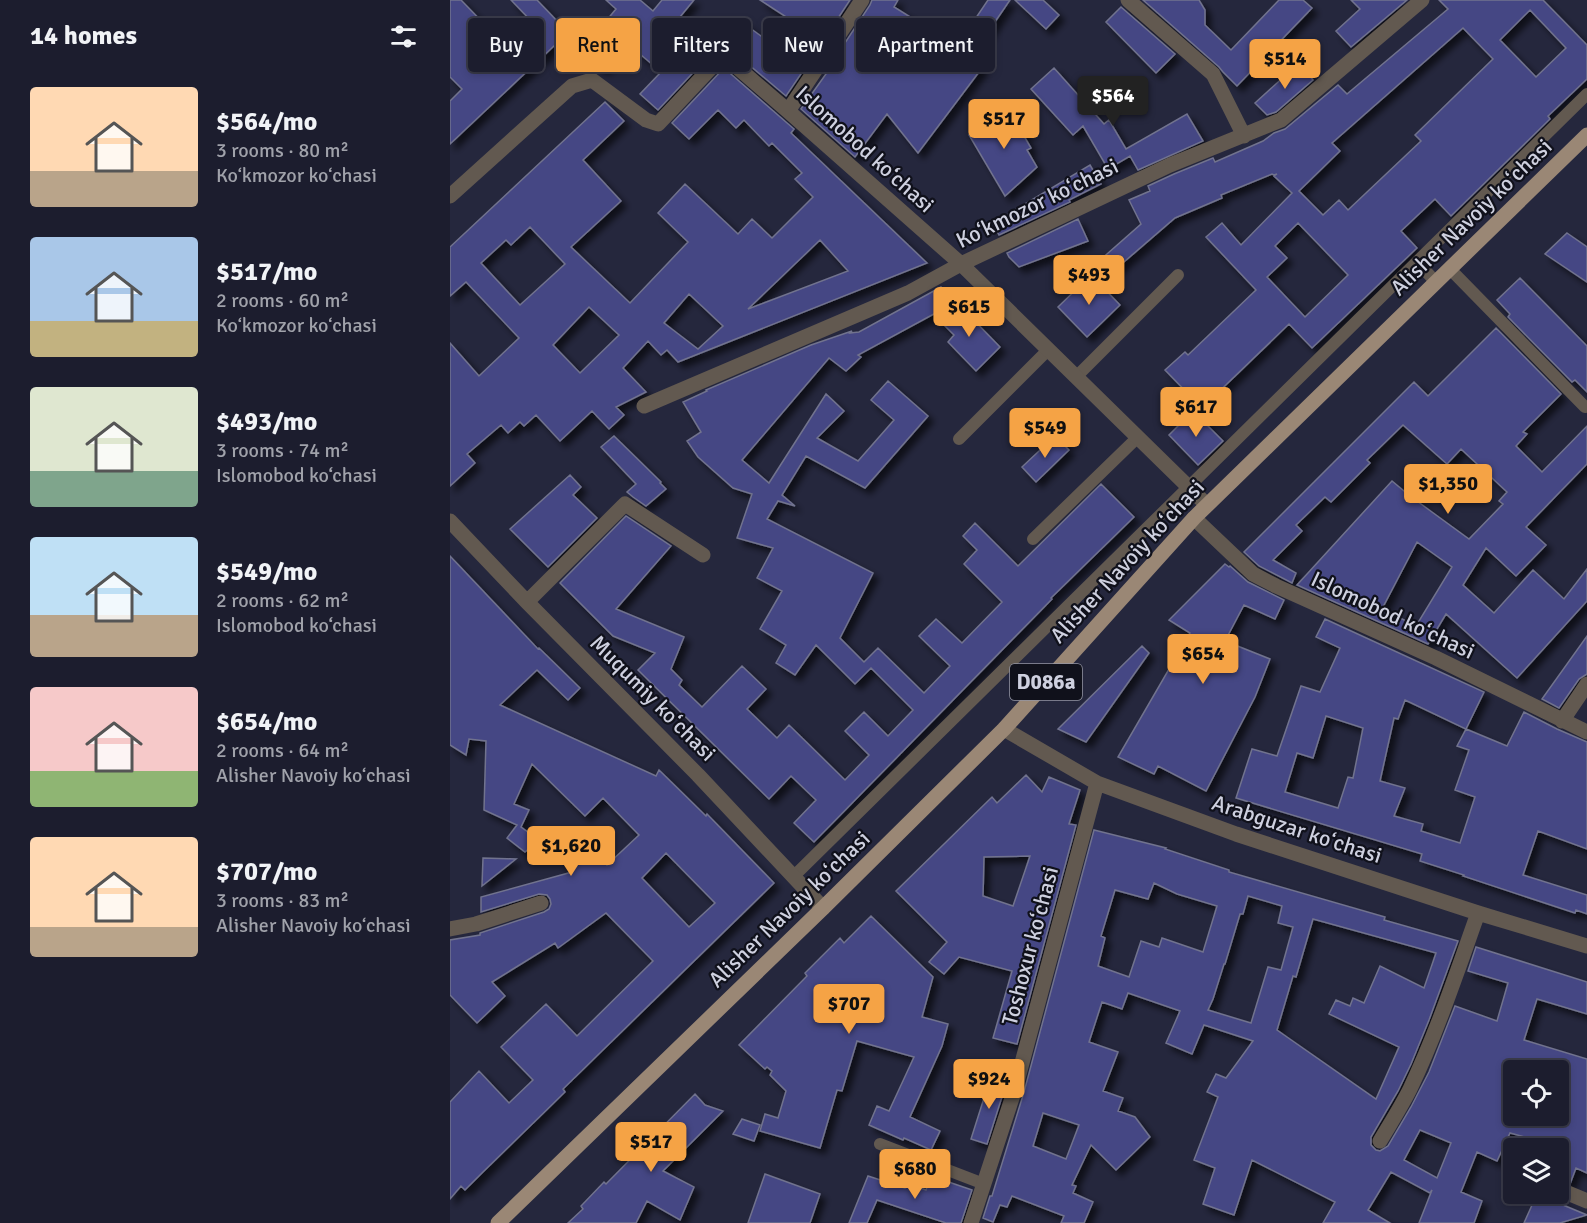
<!DOCTYPE html>
<meta charset="utf-8">
<style>
body{margin:0;font-family:Signika,sans-serif;background:#252636;color:#f1f3f6;height:100vh;display:flex;flex-direction:column;font-size:22px;white-space:nowrap}
*{box-sizing:border-box;margin:0}
p{font-size:20px;color:#a0a2aa}
.icon{flex:none;width:33px;height:33px;fill:none;stroke:currentColor;stroke-width:2;stroke-linecap:round;stroke-linejoin:round}
.map{position:relative;flex:1;overflow:hidden}
.sheet{display:flex;flex-direction:column;background:#1c1d2e;width:450px}
.sheet>*{flex:none}
.banner{position:absolute;left:18px;top:18px;width:570px;height:54px;display:flex;gap:12px}
.controls{position:absolute;left:1053px;top:1060px;display:grid;gap:12px}
.controls a{display:grid;place-items:center;width:66px;height:66px;border-radius:6px;background:#1c1d2e;box-shadow:0 3px 9px #0003,0 0 0 2px #3a3b4a;font-size:30px}
.price{position:absolute;translate:-50% -51px;padding:0 14px;border-radius:6px;background:#f5a345;color:#111;font-size:20px;line-height:39px;filter:drop-shadow(0 2px 3px #0008)}
.price::after{content:'';position:absolute;left:50%;top:36px;width:18px;height:14px;margin-left:-9px;background:inherit;clip-path:polygon(0 0,100% 0,50% 100%)}
.price.selected{background:#222;color:#fff}
ul{padding:0;list-style:none}
li{display:flex;align-items:center;gap:18px;height:150px;padding:0 30px}
li span{display:grid;place-items:center;flex:none;width:168px;height:120px;border-radius:6px;color:#555}
li>.icon{margin-inline-start:auto}
span .icon{width:72px;height:72px;fill:#fffc;stroke-width:1}
li b{font-size:26px}
h2{display:flex;justify-content:space-between;align-items:center;height:72px;padding:0 30px;font-size:26px}
.pill{padding:0 21px;border-radius:6px;background:#1c1d2e;box-shadow:0 3px 9px #0003,0 0 0 2px #3a3b4a;font-size:21px;line-height:54px}
.pill.selected{background:#f5a345;color:#111}
main{display:flex;flex:1;min-height:0}
.map>svg:first-child{display:block}
.building{fill:#454684;stroke:#71738e;stroke-width:1.5;fill-rule:evenodd;filter:url(#shadow)}
.lines{fill:none;stroke-linecap:round;stroke-linejoin:round}
.lane{stroke:#625950;stroke-width:12}
.street{stroke:#625950;stroke-width:15}
.primary{stroke:#9a8775;stroke-width:15}
.labels{text-anchor:middle;dominant-baseline:central;stroke-width:4.5;stroke-linejoin:round;paint-order:stroke}
.shield{fill:#10111b;stroke:#9597a4;stroke-width:1.5}
.shield-label{font-size:21px;font-weight:bold;fill:#ced0df}
.street-label{font-size:22px;fill:#ced0df;stroke:#10111b}
</style>
<main>
<section class="sheet">
<h2>14 homes<svg class="icon" aria-label="filters" viewBox="0 0 24 24"><path d="M4 7h16M4 17h16"/><circle cx="9" cy="7" r="2"/><circle cx="15" cy="17" r="2"/></svg></h2>
<ul>
<li><span style="background:linear-gradient(#ffd9b3 70%,#b9a48a 0)"><svg class="icon" aria-label="home" viewBox="0 0 24 24"><path d="M3 11l9-7 9 7M6 9v11h12V9"/></svg></span><div><b>$564/mo</b><p>3 rooms · 80 m²</p><p>Koʻkmozor koʻchasi</p></div></li>
<li><span style="background:linear-gradient(#a9c7e8 70%,#c2b280 0)"><svg class="icon" aria-label="home" viewBox="0 0 24 24"><path d="M3 11l9-7 9 7M6 9v11h12V9"/></svg></span><div><b>$517/mo</b><p>2 rooms · 60 m²</p><p>Koʻkmozor koʻchasi</p></div></li>
<li><span style="background:linear-gradient(#dfe7d0 70%,#7fa58c 0)"><svg class="icon" aria-label="home" viewBox="0 0 24 24"><path d="M3 11l9-7 9 7M6 9v11h12V9"/></svg></span><div><b>$493/mo</b><p>3 rooms · 74 m²</p><p>Islomobod ko‘chasi</p></div></li>
<li><span style="background:linear-gradient(#bfe0f5 65%,#b9a48a 0)"><svg class="icon" aria-label="home" viewBox="0 0 24 24"><path d="M3 11l9-7 9 7M6 9v11h12V9"/></svg></span><div><b>$549/mo</b><p>2 rooms · 62 m²</p><p>Islomobod ko‘chasi</p></div></li>
<li><span style="background:linear-gradient(#f6c9c9 70%,#8fb573 0)"><svg class="icon" aria-label="home" viewBox="0 0 24 24"><path d="M3 11l9-7 9 7M6 9v11h12V9"/></svg></span><div><b>$654/mo</b><p>2 rooms · 64 m²</p><p>Alisher Navoiy koʻchasi</p></div></li>
<li><span style="background:linear-gradient(#ffd9b3 75%,#b9a48a 0)"><svg class="icon" aria-label="home" viewBox="0 0 24 24"><path d="M3 11l9-7 9 7M6 9v11h12V9"/></svg></span><div><b>$707/mo</b><p>3 rooms · 83 m²</p><p>Alisher Navoiy koʻchasi</p></div></li>
</ul>
</section>
<div class="map">
<svg width="1137" height="1223" viewBox="0 0 1137 1223">
<defs>
<filter id="shadow"><feDropShadow dx="5.5" dy="5.5" stdDeviation="3" flood-color="#0009"/></filter>
</defs>
<rect width="100%" height="100%" fill="#25273d"/>
<path class="building" d="M0,0h11l50,52 26,-25 -26,-27h26l44,46 -13,13 -13,-14 -105,99v-43l12,-12 -12,-12z
M156,0h34l13,11 9,-11h32l-24,29 34,32 -46,49 -18,-16 21,-22 -35,-30 -23,27 -22,-18 35,-42z
M310,0h90l-27,41z
M422,0h26l-4,7 63,39 31,-46h22l-39,57 11,11 -64,85 -31,-39 -32,43 -54,-48 40,-56 -2,-1 31,-47z
M565,0h28l16,15 -13,14z
M693,0h56l6,10v15l26,25 48,-50h24l9,8 -75,78 -14,-14 -4,-5z
M901,0h56l-56,47 -15,-16 24,-22z
M989,0h104l44,45v34l-39,37 2,3 -99,97 -16,-17 -34,32 16,17 -105,100 -23,-24 -87,84 -37,-38 20,-18 3,3 68,-65 -50,-53 16,-14 19,22 51,-52 -18,-17 3,-2 -3,1 -2,-1 -51,21 1,3 -47,20 -65,56 -11,-13 42,-37 -12,-24 21,-9 -2,-5 26,-12 39,-16 2,4 48,-21 11,-8 11,-4 53,-44 9,9 101,-85zM1080,10l36,38 -30,29 -36,-37zM1013,28l30,31 -78,76 6,6 -73,69 -9,-10 -16,15 -24,-24 41,-40 -8,-8zM848,223l50,52 -43,42 -38,-40 20,-19 -12,-12z
M671,7l54,47 -19,19 -50,-51z
M289,20l66,48 -19,28 -57,-48 -5,-3 -6,2z
M849,63l14,17 -37,32 -9,3 -12,-12z
M274,68l70,61 -3,4 136,130 -249,99 -11,-12 -6,5 -13,-14 -25,27 23,24 -30,15 8,8 -15,14 -17,-18 -32,30 -24,-26 -12,11 -4,-4 -12,11 -7,-8 -34,29 8,9 -25,23v-143l29,33 40,-38 -53,-56 -16,14v-49l155,-145 19,19 -41,39 38,41 -50,46 59,56 58,-61 -30,-29 27,-29 53,50 14,-15 20,19 41,-41 -18,-18 7,-6 -30,-30 -3,3 -25,-26 -8,8 -18,-18 -29,29 -17,-16zM80,227l35,37 -45,41 -39,-42 25,-23 5,5zM370,240l28,31 -100,38zM239,294l34,32 -25,23 -34,-26zM139,307l30,28 -39,38 -27,-28z
M604,68l50,56 5,-4 17,29 61,-35 16,27 -65,29 -8,-14 -22,13 -25,-43 -10,9 -42,-46z
M556,105l25,43 -4,2 10,17 -32,29 -36,-61z
M640,165l11,19 -32,16 1,2 -71,33 -6,-12z
M628,219l10,22 -69,26 -10,-10 -2,-4z
M1117,233l20,14v35l-42,-28z
M641,275l29,30 -33,32 -29,-30z
M1070,278l67,68v46l-12,-12 -3,2 -64,-65 2,-3 -13,-14z
M491,287l15,15 -98,53 3,2 -15,14 -17,-13 -87,102 27,23 57,-89 18,17 -27,27 41,23 36,-41 -23,-20 17,-19 40,35 -63,72 -59,-32 -24,39 13,11 -17,-5 -11,18 106,54 -33,65 24,24 14,-14 46,45 26,-27 -31,-30 17,-17 26,24 40,-41 -38,-38 13,-14 -14,-14 12,-13 43,43 83,-82 33,33 -83,81 1,1 -238,243 -20,-19 22,-23 -25,-24 -22,23 -131,-129 17,-17 -42,-17 -53,-53 66,-67 45,30 -55,63 68,28 -13,32 11,11 -3,5 23,22 40,-41 24,23 -19,20 30,29 12,-13 56,55 24,-25 -24,-24 19,-19 24,24 25,-26 -42,-42 -16,16 -39,-39 -21,30 -19,-12 10,-18 -26,-16 22,-38 -25,-13 16,-30 -36,-10 15,-44 -19,-6 -35,-31 -11,-16 14,-9 -18,-30 24,-11 -1,-1 105,-45 41,-14 -2,2 9,-1z
M507,303l43,44 -24,24 -28,-29 6,-7 -14,-14z
M1046,328l65,66 -38,38 4,2 -11,12 26,26 45,-46v38l-61,63 20,18 -30,31 -30,-28 -23,37 31,28 39,-43 31,29 23,-30v32l-70,77 -71,-64 -18,30 -131,-59 95,-104 18,15 59,43 34,-35 -4,-3 8,-9 -46,-43 -14,15 -44,-39 -36,35 3,3 -39,39 -6,-5 -29,28 6,6 -29,29 23,13 -4,10 -33,-17 -15,-14 170,-170 14,14zM967,542l35,25 -36,59 -34,-17z
M743,411l30,30 -25,24 -29,-30z
M164,436l47,46 -1,1 6,6 -20,17 -13,-9 -6,-5 9,-8 -35,-37z
M605,436l14,14 -33,32 -14,-15z
M120,475l11,12 -8,8 24,23 -49,49 -38,-38z
M0,556l88,93 1,-1 41,40 -12,12 -31,-30 -37,35 156,71 3,-6 47,46 1,-2 67,69 -211,206 2,3 -82,80 -18,18 -4,-4 -11,13v-97l29,-31 30,32 24,-23 -32,-33 45,-43 31,32 76,-75 -47,-48 -48,35 -3,-5 -63,39 13,14 -28,27 -27,-28v-55l30,-5v-2l64,-21 5,-3 2,-5 -1,-5 -3,-4 -8,-1 -58,18v-15l91,-25 -14,-24 17,-16 32,33 32,-30 -36,-37 -18,18 -53,-52 -18,40 15,6 -8,17 18,13 -14,12 -18,-14 10,-13 -33,-15 2,-69 -17,-2 -3,16 -16,-10zM216,853l49,50 -26,24 -47,-49z
M775,564l4,3 1,-1 18,16 36,18 -9,19 -31,-14 -19,36 45,18 -15,38 -49,94 -48,-25 -4,8 -36,-17 72,-124 -21,-13z
M875,619l159,73 -18,37 41,17 17,-34 33,17 30,13v107l-49,-18 -15,44 64,20v19l-11,-4 -1,3 -112,-37 1,-1 -44,-14 2,-7 -186,-56 16,-49 25,7 24,-70 19,6 20,-44 -24,-11zM955,700l61,29 -9,17 12,4 -14,40 20,7 -15,46 -39,-12 2,-7 -29,-8 11,-28 -25,-7 14,-63 4,1zM876,716l37,12 -10,50 -5,-1 -10,31 -53,-16 12,-39 16,5z
M1137,636v38l-8,5 -20,29 -17,-9z
M692,646l7,7 -63,89 -28,-13z
M576,775l16,17 7,-15 31,13 -11,34 7,1 -59,219 -24,-6 19,-67 -53,-14 -15,17 -15,-12 18,-20 -51,-51 96,-94 5,6zM580,856l-17,50 -30,-10 1,-39z
M644,830l72,18 -1,1 64,21v2l156,45 -1,3 74,21 -29,79 -18,44 -13,27 -27,46v8l5,5 4,1 8,-5 23,-39 18,-35 26,-66 42,15 11,-38 -40,-12 8,-24 111,35v32l-50,-15 -13,41 63,19v114l-11,-5 -6,16 -8,-3 -4,2v-18l7,-17 -55,-15 -13,28 -20,-9 -16,40 21,9 -8,22h-55l13,-33 -2,3 -39,-21 -23,38 22,13h-67l12,-21 -83,-42 -18,55 -31,-11 12,-36 -21,-8 24,-63 -11,-5 9,-18 10,4 27,-37 -49,-16 -12,29 -26,-11 14,-32 -52,-18 -6,16 -20,-7 -13,40 29,10 -15,39 20,7 -5,13 17,6 15,20 -34,33 -25,-25 -19,40 4,1 -3,7 20,9 -9,21h-23l3,-7 -52,-20 -5,11 -7,-2 -7,17 -10,-4 7,-22h2l32,-104zM704,883l23,11 40,12 -14,46 -41,-14 -3,9 -18,-6 -12,36 -31,-11 7,-28 -4,-2 14,-46 33,9zM798,896l34,10 -4,17 15,4 -12,43 -13,-3 -17,56 -43,-13 5,-11 11,-35h1l15,-50h3zM863,919l123,34 -12,35 -44,-22 -16,37 -11,-5 -3,8 -14,-6 -7,14 70,33 -23,52 -99,-69 16,-54 3,1zM1064,1071h44v45h-44zM593,1113l36,12 -13,34 -33,-13zM970,1130l31,13 -14,35 -33,-18z
M33,858l33,1 -34,27z
M421,916l62,61 -11,40 26,7 -6,22 -32,71 30,14 -9,19 -27,-12 -1,2 -34,-15 8,-19 12,5 25,-54 -57,-16 -15,50 -5,-1 -17,58 -60,-17 5,-17 13,4 8,-27 -16,-16 2,-4 -5,-4 -2,2 -26,-24 68,-69 -2,-3 35,-35 4,5z
M541,1076l16,5 -20,63 -16,-5z
M245,1094l10,11 18,6 -60,60 31,16 -14,33 -33,-19 -11,22h-68l15,-14 -2,-3 23,-24 2,2z
M292,1119l18,6 -6,16 -21,-7z
M315,1174l55,20 -10,29h-62z
M418,1176l37,12 2,-5 19,7 5,-14 41,14 -11,33h-15l-69,-23 -10,23h-18z
M1087,1194l21,9v-3l6,2 -1,3 24,10 -27,8h-36z"/>
<g class="lines">
<path class="lane" d="M967,262l19,20
M1000,269l135,138
M626,377l102,-102
M509,439l89,-89
M583,539l105,-102
M343,877l794,-783
M430,1144l104,40"/>
<path class="street" d="M678,0l85,74 31,62
M338,111l74,-111
M0,196l122,-110 20,-6 54,40 12,4 65,-69 65,56 173,153 246,241
M194,406l264,-113 53,-29 209,-99 111,-45 141,-120
M744,518l59,56 23,12 160,72 151,74
M0,521l77,81 171,173 125,133
M77,602l98,-98 78,51
M1112,721l25,-37
M554,729l93,54 139,51 242,79 109,33
M0,929l26,-5 65,-21
M930,1141c10,-17 21,-34 30,-52 27,-57 47,-117 68,-176
M1113,1191l24,10
M521,1223l44,-134 82,-306"/>
<path class="primary" d="M48,1223l325,-315 181,-179 190,-211 393,-383"/>
</g>
<g class="labels">
<rect class="shield" x="560" y="664" width="72" height="36" rx="4.5"/>
<g class="shield-label">
<text x="596" y="682">D086a</text>
</g>
<g class="street-label">
<text transform="translate(415 149) rotate(42)">Islomobod ko‘chasi</text>
<text transform="translate(587 203) rotate(-26)">Koʻkmozor koʻchasi</text>
<text transform="translate(1021 217) rotate(-44)">Alisher Navoiy koʻchasi</text>
<text transform="translate(677 561) rotate(-47)">Alisher Navoiy koʻchasi</text>
<text transform="translate(943 615) rotate(25)">Islomobod koʻchasi</text>
<text transform="translate(203 698) rotate(45)">Muqumiy koʻchasi</text>
<text transform="translate(847 829) rotate(18)">Arabguzar koʻchasi</text>
<text transform="translate(339 909) rotate(-44)">Alisher Navoiy koʻchasi</text>
<text transform="translate(580 946) rotate(-75)">Toshoxur koʻchasi</text>
</g>
</g>
</svg>
<div class="controls">
<a><svg class="icon" aria-label="locate" viewBox="0 0 24 24"><circle cx="12" cy="12" r="6"/><path d="M12 2v4M12 18v4M2 12h4M18 12h4"/></svg></a>
<a><svg class="icon" aria-label="layers" viewBox="0 0 24 24"><path d="M12 4l9 5-9 5-9-5zM3 14l9 5 9-5"/></svg></a>
</div>
<b class="price" style="left:835px;top:90px">$514</b>
<b class="price selected" style="left:663px;top:127px">$564</b>
<b class="price" style="left:554px;top:150px">$517</b>
<b class="price" style="left:639px;top:306px">$493</b>
<b class="price" style="left:519px;top:338px">$615</b>
<b class="price" style="left:746px;top:438px">$617</b>
<b class="price" style="left:595px;top:459px">$549</b>
<b class="price" style="left:998px;top:515px">$1,350</b>
<b class="price" style="left:753px;top:685px">$654</b>
<b class="price" style="left:121px;top:877px">$1,620</b>
<b class="price" style="left:399px;top:1035px">$707</b>
<b class="price" style="left:539px;top:1110px">$924</b>
<b class="price" style="left:201px;top:1173px">$517</b>
<b class="price" style="left:465px;top:1200px">$680</b>
<div class="banner">
<a class="pill">Buy</a>
<a class="pill selected">Rent</a>
<a class="pill">Filters</a>
<a class="pill">New</a>
<a class="pill">Apartment</a>
</div>
</div>
</main>
